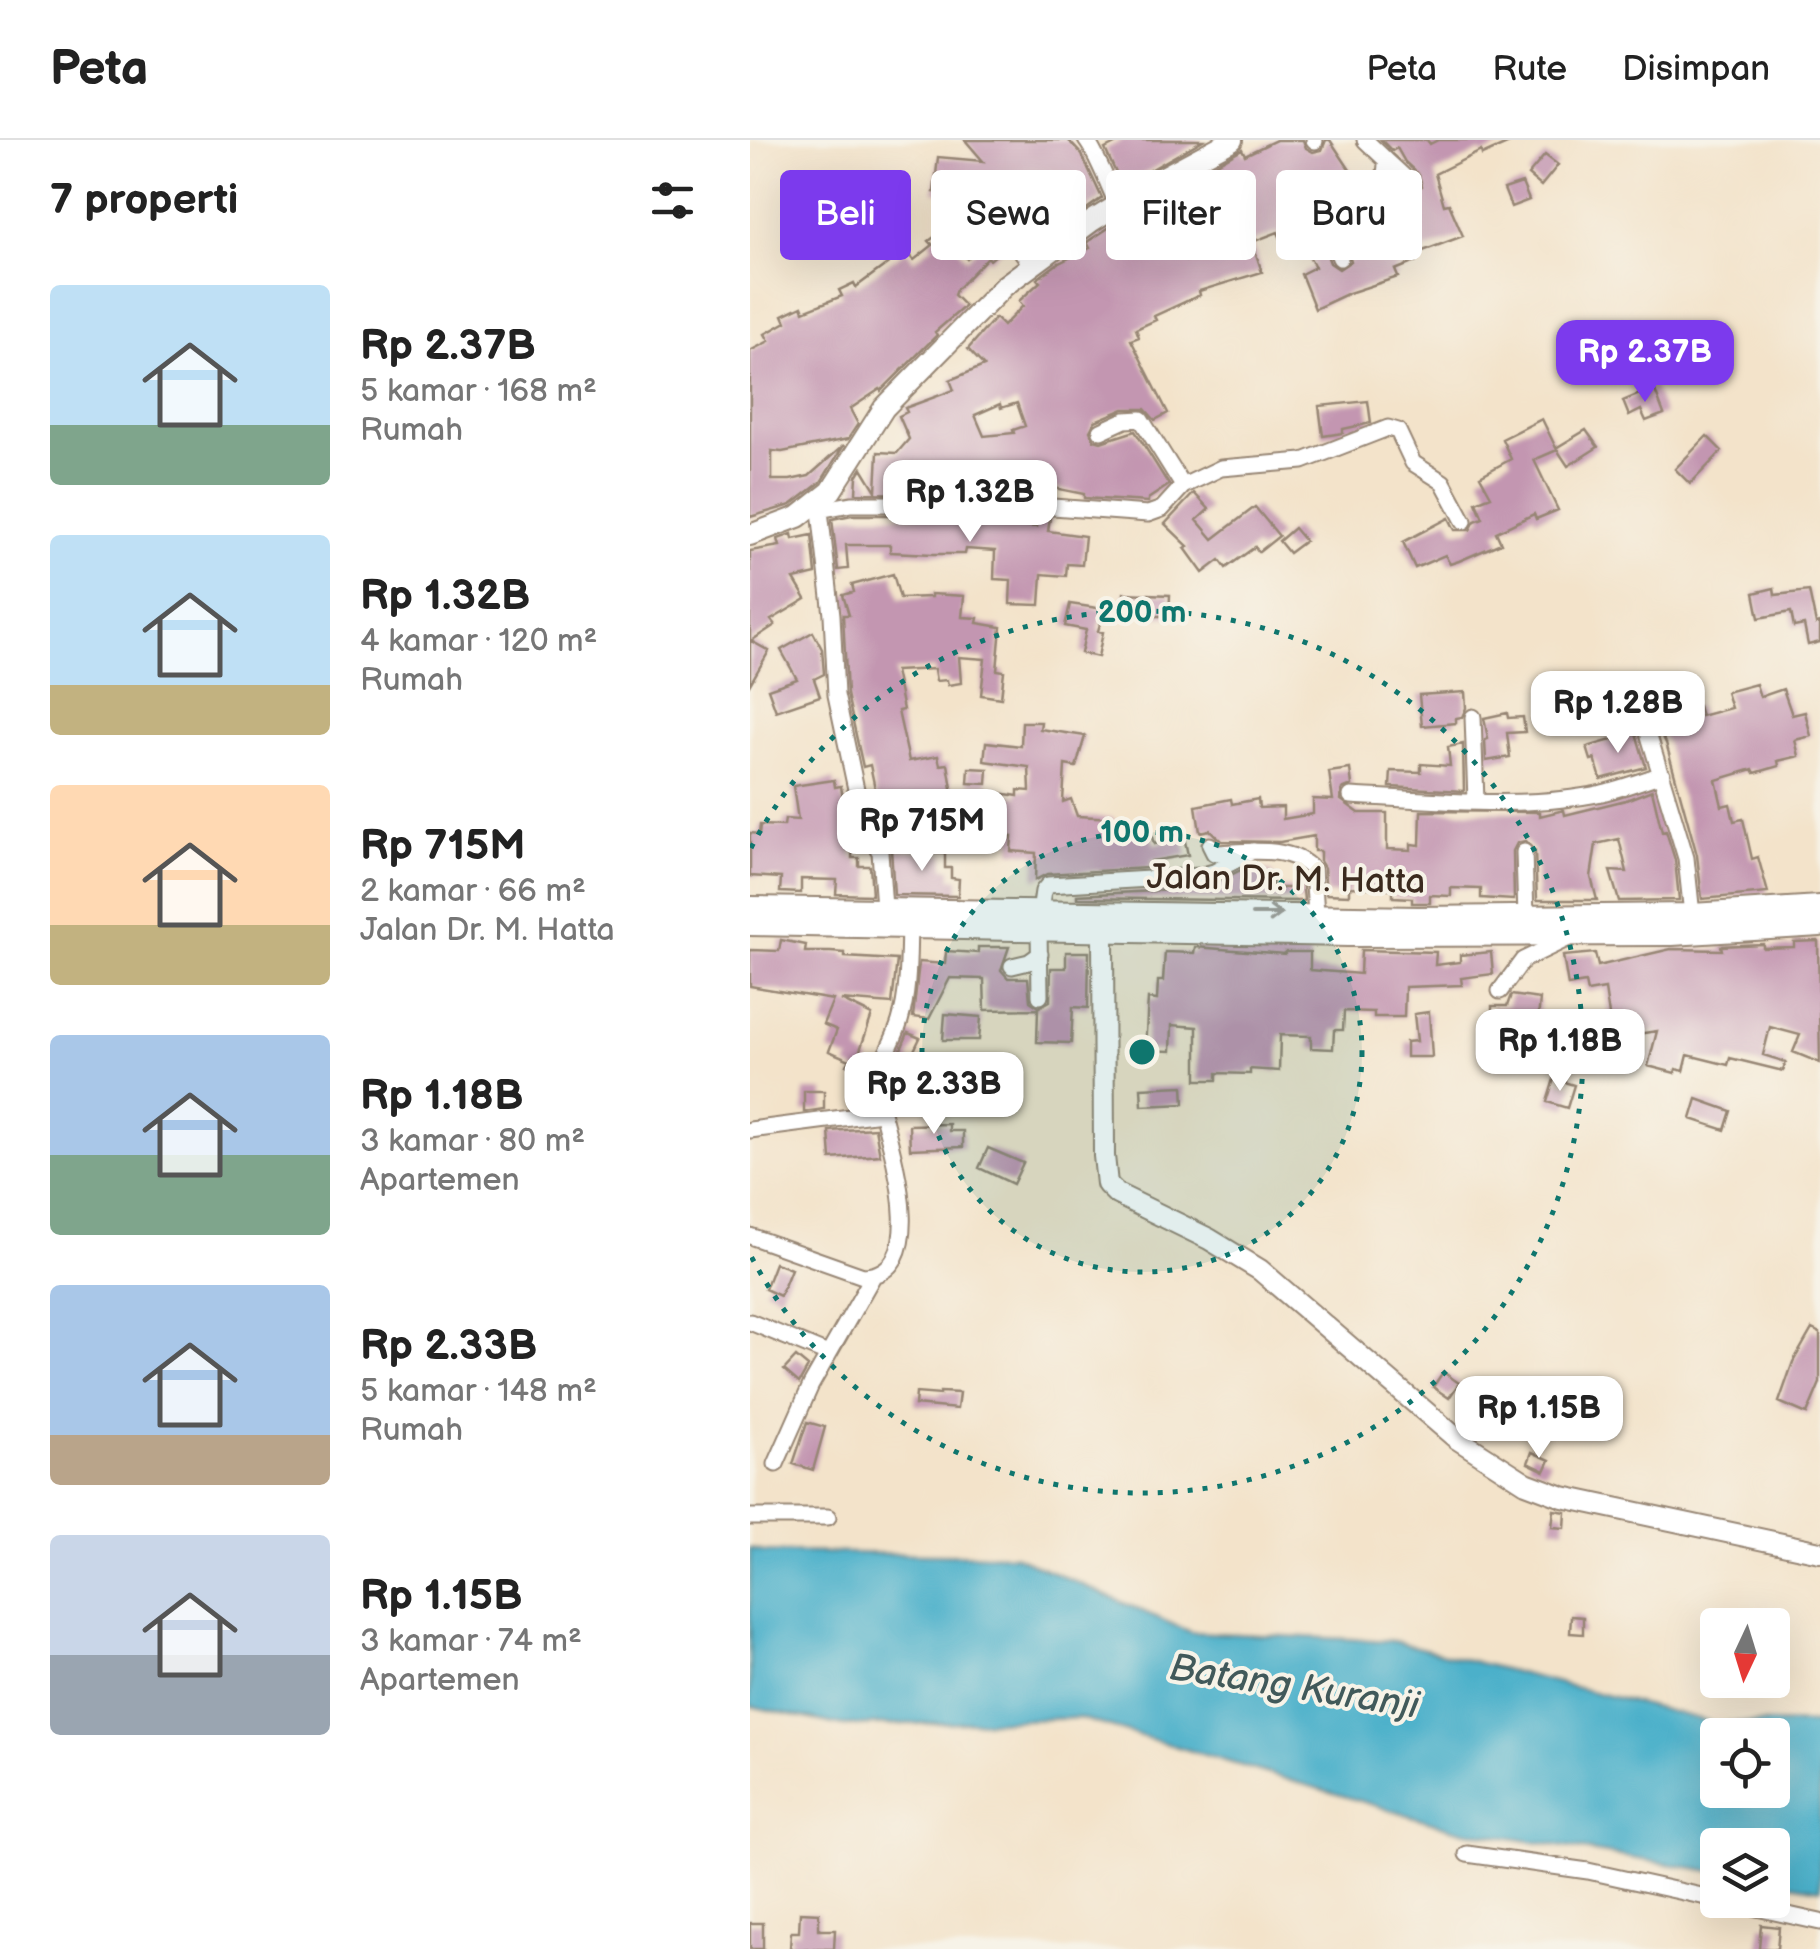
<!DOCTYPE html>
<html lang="id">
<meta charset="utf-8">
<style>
body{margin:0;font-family:"Balsamiq Sans",sans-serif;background:#f6f6f6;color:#222;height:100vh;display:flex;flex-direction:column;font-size:38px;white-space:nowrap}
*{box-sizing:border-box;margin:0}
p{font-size:32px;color:#767676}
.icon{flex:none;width:55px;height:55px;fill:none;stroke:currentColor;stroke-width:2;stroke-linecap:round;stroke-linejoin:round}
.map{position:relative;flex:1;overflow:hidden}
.side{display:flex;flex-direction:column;background:#fff;width:750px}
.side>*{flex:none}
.guide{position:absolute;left:30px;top:30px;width:890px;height:90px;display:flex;gap:20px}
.needle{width:65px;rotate:184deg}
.tools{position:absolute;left:950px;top:1468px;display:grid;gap:20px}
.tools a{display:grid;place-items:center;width:90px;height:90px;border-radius:10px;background:#fff;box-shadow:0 10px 40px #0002;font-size:50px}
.price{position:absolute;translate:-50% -85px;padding:0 22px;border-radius:20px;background:#fff;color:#222;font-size:32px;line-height:65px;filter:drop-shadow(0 2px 5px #0008)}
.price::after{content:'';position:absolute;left:50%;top:60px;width:30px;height:22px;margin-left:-15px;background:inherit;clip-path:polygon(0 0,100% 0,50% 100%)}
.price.selected{background:#7c3aed;color:#fff}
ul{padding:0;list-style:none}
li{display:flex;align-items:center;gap:30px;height:250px;padding:0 50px}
li span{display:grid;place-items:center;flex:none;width:280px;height:200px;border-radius:10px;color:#555}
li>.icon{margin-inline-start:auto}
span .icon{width:120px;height:120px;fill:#fffc;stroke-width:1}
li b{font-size:42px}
h2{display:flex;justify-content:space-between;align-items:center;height:120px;padding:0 50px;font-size:42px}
.tag{padding:0 35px;border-radius:10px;background:#fff;box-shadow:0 10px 40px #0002;font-size:35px;line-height:90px}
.tag.selected{background:#7c3aed;color:#fff}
header{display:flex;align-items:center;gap:60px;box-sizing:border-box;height:140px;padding:0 50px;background:#fff;border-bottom:2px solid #e0e0e0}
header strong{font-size:48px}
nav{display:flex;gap:55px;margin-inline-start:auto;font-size:35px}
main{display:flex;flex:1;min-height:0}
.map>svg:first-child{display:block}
.water{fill:#4bb0ca;stroke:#436d74;stroke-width:2.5;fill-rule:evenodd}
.building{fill:#c396b1;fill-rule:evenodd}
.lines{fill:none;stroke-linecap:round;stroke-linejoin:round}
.minor-casing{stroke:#978674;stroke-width:19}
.tertiary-casing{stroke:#978674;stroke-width:24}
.secondary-casing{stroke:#978674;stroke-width:26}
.minor{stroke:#fff;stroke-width:15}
.tertiary{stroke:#fff;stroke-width:20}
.secondary{stroke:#fff;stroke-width:22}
.oneway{stroke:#a79f9a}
.ring{fill:none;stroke:#0f766e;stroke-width:5;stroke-dasharray:5 10}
.labels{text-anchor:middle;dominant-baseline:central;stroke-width:8;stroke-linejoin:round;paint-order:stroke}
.street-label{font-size:35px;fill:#3b2a1e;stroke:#f7f3e8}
.water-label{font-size:38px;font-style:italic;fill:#41595a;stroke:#f7f3e8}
.centre{fill:#0f766e;stroke:#f7f3e8;stroke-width:5}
.ring-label{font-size:30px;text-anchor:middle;font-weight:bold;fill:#0f766e;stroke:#f7f3e8;stroke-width:8;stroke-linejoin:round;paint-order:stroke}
</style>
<header>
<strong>Peta</strong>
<nav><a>Peta</a><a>Rute</a><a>Disimpan</a></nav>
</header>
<main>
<section class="side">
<h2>7 properti<svg class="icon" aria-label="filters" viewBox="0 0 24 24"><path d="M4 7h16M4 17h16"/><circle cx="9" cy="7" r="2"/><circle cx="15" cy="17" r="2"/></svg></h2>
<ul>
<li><span style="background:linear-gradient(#bfe0f5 70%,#7fa58c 0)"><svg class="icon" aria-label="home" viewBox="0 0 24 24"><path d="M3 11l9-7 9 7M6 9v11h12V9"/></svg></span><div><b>Rp 2.37B</b><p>5 kamar · 168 m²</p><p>Rumah</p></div></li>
<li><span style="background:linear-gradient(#bfe0f5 75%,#c2b280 0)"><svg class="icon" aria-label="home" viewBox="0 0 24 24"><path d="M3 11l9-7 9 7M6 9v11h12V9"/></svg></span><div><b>Rp 1.32B</b><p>4 kamar · 120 m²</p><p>Rumah</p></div></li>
<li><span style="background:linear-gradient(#ffd9b3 70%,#c2b280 0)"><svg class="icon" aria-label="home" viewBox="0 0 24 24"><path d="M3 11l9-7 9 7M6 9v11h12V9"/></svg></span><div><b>Rp 715M</b><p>2 kamar · 66 m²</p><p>Jalan Dr. M. Hatta</p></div></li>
<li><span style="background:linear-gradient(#a9c7e8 60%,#7fa58c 0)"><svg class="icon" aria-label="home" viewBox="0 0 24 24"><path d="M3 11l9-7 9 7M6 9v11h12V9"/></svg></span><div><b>Rp 1.18B</b><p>3 kamar · 80 m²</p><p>Apartemen</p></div></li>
<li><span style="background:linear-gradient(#a9c7e8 75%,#b9a48a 0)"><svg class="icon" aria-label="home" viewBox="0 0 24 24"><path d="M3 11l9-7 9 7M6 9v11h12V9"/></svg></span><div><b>Rp 2.33B</b><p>5 kamar · 148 m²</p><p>Rumah</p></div></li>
<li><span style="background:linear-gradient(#c9d6e8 60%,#9aa5b1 0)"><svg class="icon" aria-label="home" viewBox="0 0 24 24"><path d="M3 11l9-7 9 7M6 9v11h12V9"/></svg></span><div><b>Rp 1.15B</b><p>3 kamar · 74 m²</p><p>Apartemen</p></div></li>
</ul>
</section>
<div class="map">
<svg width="1070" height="1809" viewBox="0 0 1070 1809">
<rect width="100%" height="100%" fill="#f7f3e8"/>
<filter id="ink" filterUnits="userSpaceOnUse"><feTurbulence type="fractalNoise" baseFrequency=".01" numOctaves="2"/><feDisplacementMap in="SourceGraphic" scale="20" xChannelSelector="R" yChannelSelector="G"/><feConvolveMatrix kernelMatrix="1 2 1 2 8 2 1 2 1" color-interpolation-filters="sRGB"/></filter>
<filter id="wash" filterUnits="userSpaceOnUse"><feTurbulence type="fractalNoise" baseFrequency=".0048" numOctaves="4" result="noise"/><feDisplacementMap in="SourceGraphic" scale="40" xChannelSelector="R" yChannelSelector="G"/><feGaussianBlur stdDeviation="2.25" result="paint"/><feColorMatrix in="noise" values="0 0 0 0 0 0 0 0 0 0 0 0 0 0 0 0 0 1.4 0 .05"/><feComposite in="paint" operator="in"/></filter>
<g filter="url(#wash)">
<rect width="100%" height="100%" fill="#f3e3ca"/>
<path class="water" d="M0,1408l14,4 250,3 176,77 203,9 318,81 109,2v165l-47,-8 -1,-36h-54l-1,27 -262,-43 -375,-111 -236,8 -94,-20zM968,1595h54v55h-54z"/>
<g id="blocks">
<path class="building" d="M215,0h103l14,15 20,43 -41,29 -4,-6 -14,9 -20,-31 -16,13 -32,-37 -1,5 -8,7 1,8 -33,-3 4,-35 45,4z
M373,0h80l-81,46 -17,-37z
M526,0h27l3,8 7,4 9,-2 4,-10h4l24,36 -6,4 9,13 -23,18 -11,16 1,20 6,16 9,6 12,-8 -6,-20v-9l4,-5 35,-29 11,-4 -3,-8 4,-2 14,10 12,-8 -3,-11 -14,-13 -8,-14 -5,3 -11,-11h46l3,4 8,-4h78l-34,15 -1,-4 -46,23 9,31 5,-1 14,32 -51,19 3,7 -20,8 3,7 -49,16 -34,16 -14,-35 14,-7 -17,-31 -15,7 -5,-11 -26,10 10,30 -63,19 1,4 -46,21 2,4 -20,9 3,8 -8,3 37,73 -13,7 -10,-11h-21l-29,12 -5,10 4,9 7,2 34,-11 34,54 -21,14v3l-64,-4v-4l-30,-6 -2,8 -196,-3 1,-17 5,-8 14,23 2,-39 19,1 12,-14 -10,-23 8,-4 -2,-4 49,-18 -4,-10 34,-14 -16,-17 27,-31 8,8 20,-20 -4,-5 21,-19 -3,-3 20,-15 33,-16 -3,-6 55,-36 63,-25 -4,-9 41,-23 3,6zM459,86l9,24 -32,11 -8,-22zM267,263l8,23 -12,4 1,3 -30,3 -9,-21 25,-11 1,4z
M795,15l13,10 -17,21 -13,-11z
M772,43l7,17 -18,7 -7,-18z
M194,90l23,29 27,-27 11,15 -15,13 -2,-3 -32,33 -2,5 11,11 -30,26 2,3 -56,56 -1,-2 -30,20 8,15 -10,15 -66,13 -10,-1v29h18l19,-4 35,-31 -23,37 -30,23 -41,12v-166l19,-10 -4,-7 21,-12 -3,-7 19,-9 2,5 38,-15 -3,-6 15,-7 2,4 50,-37 8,10 19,-15 -4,-4z
M904,248l10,26 -18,7 -5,-11 -12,6 -6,-15z
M618,261l3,22 -28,6v4l-20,3 -4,-30z
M792,279l15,31 -23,10 24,50 -22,9 -2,-5 -38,18 5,11 -42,18 -9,3 -5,-9 -30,13 -12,-26 46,-24 6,12h15l5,-9 8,-3 -7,-16 15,-6 -11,-20 31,-17 -9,-20z
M836,290l12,17 -30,19 -12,-18z
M957,296l15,15 -32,33 -15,-15z
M444,353l15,16 -12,11 16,19 42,-32 24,29 -20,16 -4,-5 -29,21 -6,-8 -17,13 -18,-25 3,-2 -23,-22z
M102,375h150l-1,9 35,3 1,-10 13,1 -2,13 37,5 -3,29 -15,-1 -1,12 -24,-2 -2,31 -30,-1 1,-24 -17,-1 1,-28 -29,-2 -1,5h-32l-43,-2v-7h-44l2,24 -10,1 -6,-51z
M544,388l11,13 -16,12 -10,-12z
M42,394l1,5 19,-4 4,39 -22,5 12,20 -35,21 4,5 -24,16 18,10 -19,33v-133l30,-5 -2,-7z
M143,434l7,24 31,-1v-3l33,2 -2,21 16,1 -1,5 24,4 -4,43 7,1 -3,27 -20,-3 4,-36 -26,-2 2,26 -13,2 -1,-5 -11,1 -2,-12 -39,2 8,39 -5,1 11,50 29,-5 2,9 8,-1 10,61 -72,15 -16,-75 -7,2 -16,-73 -4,-79h6l-6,-20 11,-3 -2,-7z
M1024,448l1,7 34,-4 7,33 4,-1v19l-12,3 -4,-20 -10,2 -3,-15 -32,6 -5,-25z
M374,453l46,2 -1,21h-22l1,-6 -24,-1z
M320,464l34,5 -6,22 5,1 -5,25 -17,-4 5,-23 -21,-4z
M63,492l9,17 2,25 -10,5 6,17 -44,15 -8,-22 29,-10 -16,-29z
M1006,544l4,13 23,-8 9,26 13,-3 6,24 -16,4 4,16 -21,5 1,5 -24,7 -2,-4 -37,11 6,26 8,-2 4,17 9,-2 9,40 6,-2 10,36 -66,6 -5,-44 -31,-112 -8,-16 11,-3 -2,-8 31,-10 3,10 30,-8 -5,-16z
M715,552l1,16 -4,9 -6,1v5l-34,3 -3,-31z
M757,573l1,5 15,-1 2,15 -18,1 3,24 -24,4 -1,-21 3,-1 -4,-21z
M272,582h19l-1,7 45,7 -9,31 -11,-2 -2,37 8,-3 6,17 37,2 -1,15 37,-3 4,14 30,-7 4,18 -37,6v5l13,1 -117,7 -12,6 1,-27 -25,-2 1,-15 -47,-4 1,-24 18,1 3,-18 31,5v-6l12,1 -1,-24 -45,-6 2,-19 35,4z
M886,593l10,34 -45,12 -6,-20 -4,1 -4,-13z
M713,604l1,47 -74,-4 1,-16 30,1v-8l29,2 -2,-19z
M219,628l19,1 -1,15 -19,-1z
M600,629l2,16 -10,4 -1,11 18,13h28v36l24,1v-6l9,1 1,-34 119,1v4l24,-6 1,5 61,-15 26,-10 10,42 4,-1 9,29 4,40 -60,1 -9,-30 17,1 -8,-33 -23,5 -5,33 6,23h-60l-2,-49 -10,-10 -8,2 -4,8 1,49 -33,-2v-9l-30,-1v8l-21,-1v8h-18v-5l-19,-1v-8l-44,-2v8l-23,-1 -2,-26 -4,-7v-10h-6v-15l-34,6 -59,-1 -11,-11 -10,2 -4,-26 35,-7 1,5 26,-5 1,9 24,-1v12l30,-5v-15l20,1 -4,-28z
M84,640l1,7 6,-1 3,20h4l5,25 -1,27h7v8h11l2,29 -36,-1 1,-14 -36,-1v14l-21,-1 1,-14 -31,-2v-43l9,1 1,-9 24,1 1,-7 13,1 -5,-34z
M141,709l54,5v14h6v10l8,1 -1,17 -64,-1z
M491,730l32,2 -1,16h26v-10h4l2,23 -227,-3v-3l136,-7v-4z
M31,800l25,5 -1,7h25l15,1v4l52,3 -5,44 -51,-4 31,15 -13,38 12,7 -6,15 -18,-10 3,-5 -21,-9 8,-21 -14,-6 10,-24 -83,-14v-36l29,1z
M1068,801l2,122 -27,-11 7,-17 -30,-8 -7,28 23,7 -3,9 -53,-13 -2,7 -40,-10 -4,16 -8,-2 -1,4 -27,-7 9,-35 -53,8 -2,-16 8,-1 -5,-33 -18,3 -2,-9 -17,3 -5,-30 32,-3 3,13 73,-17 51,1 -1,-4 42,-2v4l31,-1v-5z
M228,807h31l-8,23 7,8h20l2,23 9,6 11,-6 1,-33h15v-16h23l-1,56 -15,-1 -2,36 -34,-1 1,-33 -53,1 -1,-31 -34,-1 -21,41 -16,-2 6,-55 26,2 1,-13 32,2z
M445,807l90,7v-2h25v18l50,4 1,-24 75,2 -1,13 25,-3v-7l31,-3 2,22 -32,4 1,7 -57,2 -1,30h-30v-5l-30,-1 -1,19h-9l-1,19 -22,-1v-12l-31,-1 -1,36 -29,-2v5l-33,-1v7h-20v-53l-25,-2 -1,26 -26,-1 3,-51 9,1 1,-19h5l2,-29 29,1z
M761,855l29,4 -2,20h-6v8h-9v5h-15l-4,-14h-12v-12h15z
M679,872l3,45h-26v-15l11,-1 -3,-27z
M195,874l36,3 -2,23h-36z
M158,893l12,5 -11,23 11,8 -9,13 -19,-12z
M247,922l19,1 -2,22 -18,-1z
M804,939l20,6 -7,23 -20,-6z
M433,946l1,18 -42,2 -1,-18z
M54,951h20v18l-20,3z
M947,959l34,12 -6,19 -34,-11z
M199,984v7h14v16l-53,2 -1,-24z
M125,988l5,27 -49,4 -2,-28z
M238,1008l35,15 -10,21 -34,-16z
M25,1123l16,6 -11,27 -15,-7z
M1062,1189l8,4v50l-13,31 -28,-12 14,-40z
M46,1217l12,10 -9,16 -15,-13z
M693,1232l16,11 -10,15 -16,-11z
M190,1252l19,1 -2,16 -42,-4 1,-12 24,2z
M57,1282l18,5 -12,43 -20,-6z
M782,1312l18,8 -5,11 -17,-8z
M804,1370l12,2 -1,16 -13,-1z
M821,1476l12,1v17l-13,-1z
M50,1772l19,1v17h16l-1,19h-44l1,-17h8z
M0,1783h13v26h-13z
M1011,1785l18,2 -2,22 -18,-1z"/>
</g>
</g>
<g filter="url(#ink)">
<use href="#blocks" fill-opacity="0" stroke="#978674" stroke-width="2.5"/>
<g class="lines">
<defs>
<path id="minor" d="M336,0c10,12 24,49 32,66
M564,0l1,1
M636,20l25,23
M227,51l54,73
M590,118l-6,-15v-16c19,-23 54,-31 52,-67l-21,-20
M351,291l24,-11 16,-1 42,67
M69,362l13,113 4,80 24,113 6,21 14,23 4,56
M69,370l32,-6h161l136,10 14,-5 21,-23 38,-18 82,-7 85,-33 10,3 15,32 30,19 21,39
M723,577l3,84
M896,586l40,132 6,57
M601,656c80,4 173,14 251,-3 20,-5 40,-12 60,-19
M460,705l4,8c31,-1 76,-9 99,17l3,44
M774,712l2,65
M290,772l3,-21 5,-6 152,-9 14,-4 39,-21
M289,789l1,67
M262,826l17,-4 11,-8
M750,851l23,-31 46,-22
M0,990l131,-17
M0,1096l113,40c75,-2 21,-148 13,-188 2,-25 17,-43 24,-67 9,-30 8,-64 9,-95
M0,1182l78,32
M26,1324l35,-79 62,-109
M0,1377h78
M717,1714l121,17 232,51"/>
<path id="tertiary" d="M0,395l48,-18 33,-26 53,-83 120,-122 88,-65 69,-43 71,-38
M353,790l1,226 3,28 10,10 92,45 51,31 196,168 70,45 37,14 257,55"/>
<path id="secondary" d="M0,768l668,10 274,-3 128,-8
M0,784l598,11 324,-1 148,-9"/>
</defs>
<use href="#minor" class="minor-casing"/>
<use href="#tertiary" class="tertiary-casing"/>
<use href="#secondary" class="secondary-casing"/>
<use href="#minor" class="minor"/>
<use href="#tertiary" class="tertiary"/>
<use href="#secondary" class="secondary"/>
</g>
<defs><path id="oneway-shaft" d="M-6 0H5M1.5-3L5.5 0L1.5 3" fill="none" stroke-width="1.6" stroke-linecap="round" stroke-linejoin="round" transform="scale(2.5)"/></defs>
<use class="oneway" href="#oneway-shaft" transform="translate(517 774)"/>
</g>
<circle cx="392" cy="912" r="220" fill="#0f766e" fill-opacity=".12"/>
<g class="ring">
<circle cx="392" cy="912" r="220"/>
<path d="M1 708A441 441 0 1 1 1 1116"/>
</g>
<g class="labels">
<g class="street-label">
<text transform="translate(536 740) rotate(1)">Jalan Dr. M. Hatta</text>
</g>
<g class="water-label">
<text transform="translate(544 1547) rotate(9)">Batang Kuranji</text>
</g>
</g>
<circle cx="392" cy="912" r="15" class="centre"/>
<g class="ring-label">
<text x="392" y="482">200 m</text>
<text x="392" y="702">100 m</text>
</g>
</svg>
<div class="tools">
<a><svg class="needle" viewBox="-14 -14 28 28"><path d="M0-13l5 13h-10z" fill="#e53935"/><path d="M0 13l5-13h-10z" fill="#767676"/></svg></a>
<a><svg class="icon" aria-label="locate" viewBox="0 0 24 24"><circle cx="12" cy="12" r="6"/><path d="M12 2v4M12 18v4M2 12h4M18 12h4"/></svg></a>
<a><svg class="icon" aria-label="layers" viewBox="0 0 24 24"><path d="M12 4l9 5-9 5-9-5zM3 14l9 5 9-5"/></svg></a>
</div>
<b class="price selected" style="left:895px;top:265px">Rp 2.37B</b>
<b class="price" style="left:220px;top:405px">Rp 1.32B</b>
<b class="price" style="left:868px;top:616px">Rp 1.28B</b>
<b class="price" style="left:172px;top:734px">Rp 715M</b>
<b class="price" style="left:810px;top:954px">Rp 1.18B</b>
<b class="price" style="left:184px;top:997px">Rp 2.33B</b>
<b class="price" style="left:789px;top:1321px">Rp 1.15B</b>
<div class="guide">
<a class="tag selected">Beli</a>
<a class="tag">Sewa</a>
<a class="tag">Filter</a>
<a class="tag">Baru</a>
</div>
</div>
</main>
